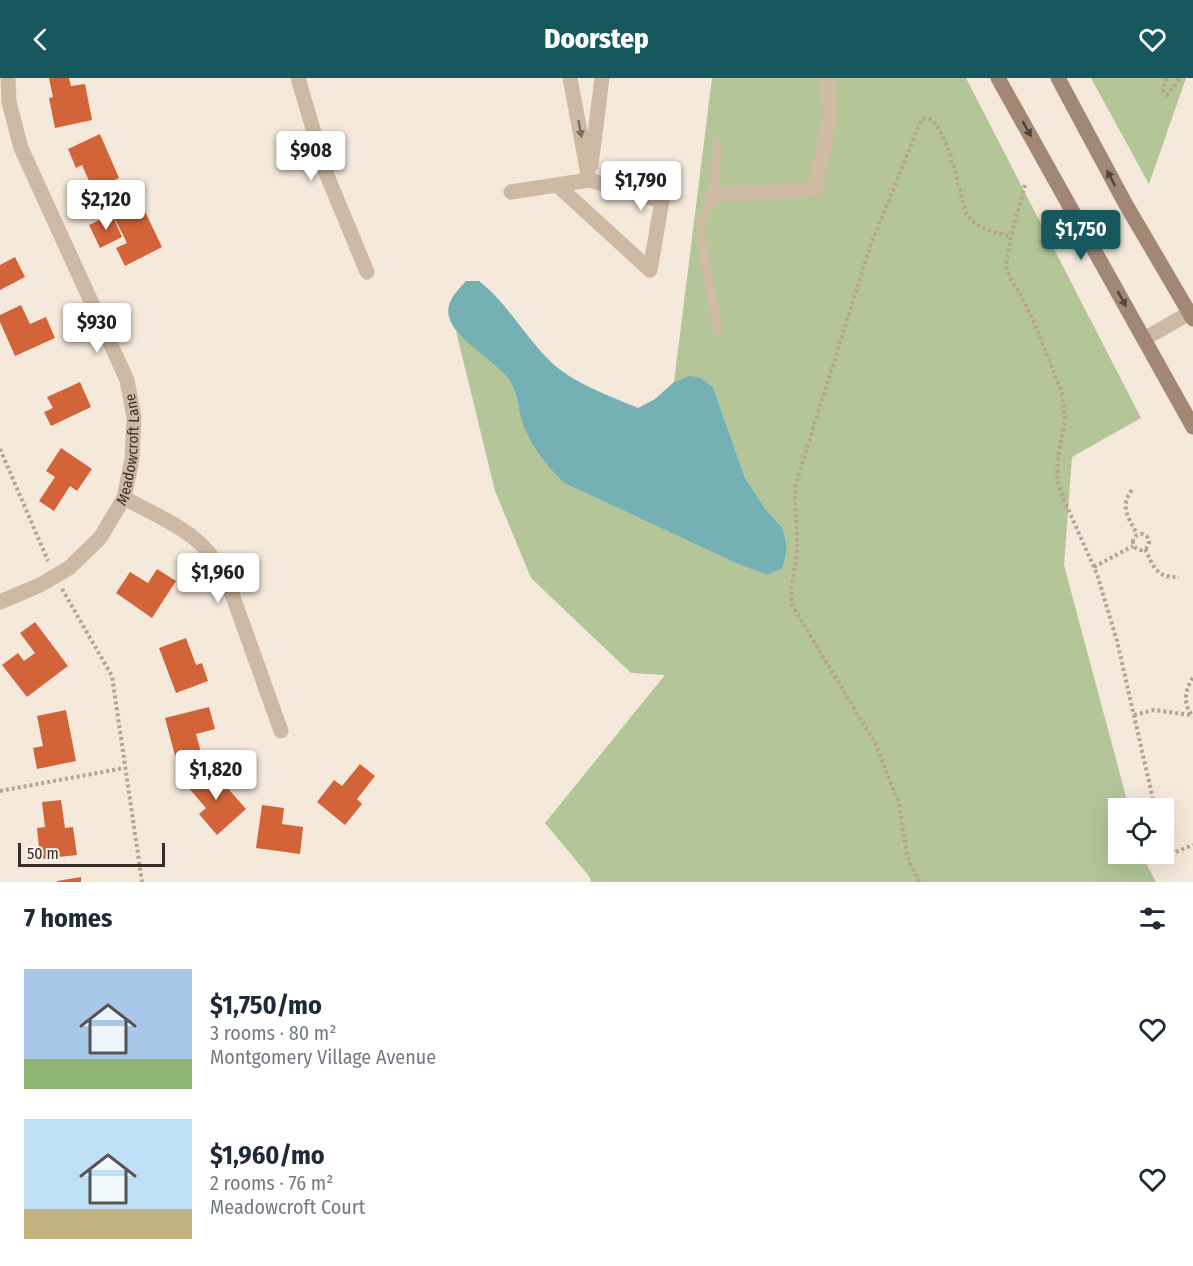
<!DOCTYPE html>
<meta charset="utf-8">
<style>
body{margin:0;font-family:"Fira Sans Condensed",sans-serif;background:#f6f6f7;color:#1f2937;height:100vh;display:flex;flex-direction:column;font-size:22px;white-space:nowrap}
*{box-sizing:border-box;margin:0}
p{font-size:20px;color:#747a83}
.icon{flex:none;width:33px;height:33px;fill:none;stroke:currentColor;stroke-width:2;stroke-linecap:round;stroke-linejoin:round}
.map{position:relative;height:804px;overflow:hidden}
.drawer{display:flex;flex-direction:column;background:#fff;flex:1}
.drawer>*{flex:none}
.buttons{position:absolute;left:1108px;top:720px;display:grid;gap:12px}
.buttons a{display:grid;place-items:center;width:66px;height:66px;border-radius:0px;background:#fff;box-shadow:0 6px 24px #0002;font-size:30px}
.scale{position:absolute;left:18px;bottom:15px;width:147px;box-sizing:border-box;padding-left:6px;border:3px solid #382d27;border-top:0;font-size:16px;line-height:21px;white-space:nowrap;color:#382d27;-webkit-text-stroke:4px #fbf3e7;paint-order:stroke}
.price{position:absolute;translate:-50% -51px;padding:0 14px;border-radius:6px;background:#fff;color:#222;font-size:20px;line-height:39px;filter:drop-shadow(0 2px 3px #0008)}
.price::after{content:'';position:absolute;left:50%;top:36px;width:18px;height:14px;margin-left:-9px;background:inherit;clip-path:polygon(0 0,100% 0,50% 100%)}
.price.current{background:#17575e;color:#fff}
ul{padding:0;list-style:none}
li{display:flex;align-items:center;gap:18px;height:150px;padding:0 24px}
li span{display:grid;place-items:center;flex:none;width:168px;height:120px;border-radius:0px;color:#555}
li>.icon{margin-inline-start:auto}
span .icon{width:72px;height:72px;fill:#fffc;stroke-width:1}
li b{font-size:26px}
h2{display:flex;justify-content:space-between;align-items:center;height:72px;padding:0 24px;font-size:26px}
header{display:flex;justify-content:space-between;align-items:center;height:78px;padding:0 24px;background:#17575e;color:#fff;font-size:27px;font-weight:800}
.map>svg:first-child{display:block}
.green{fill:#b4c598}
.water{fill:#75b0b5}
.building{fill:#d36439}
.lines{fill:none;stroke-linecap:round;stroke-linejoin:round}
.path{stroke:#baa38e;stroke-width:4;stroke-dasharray:3 3;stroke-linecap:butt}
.service{stroke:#ceb9a4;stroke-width:9}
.minor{stroke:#ceb9a4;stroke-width:15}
.secondary{stroke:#a28775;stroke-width:15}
.oneway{fill:#7c6c5f}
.oneway2{fill:#52443a}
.labels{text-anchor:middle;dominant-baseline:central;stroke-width:6;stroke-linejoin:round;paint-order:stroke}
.street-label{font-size:15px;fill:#382d27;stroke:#fbf3e7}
</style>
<header><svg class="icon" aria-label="back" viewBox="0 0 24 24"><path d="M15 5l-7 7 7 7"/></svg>Doorstep<svg class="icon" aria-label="heart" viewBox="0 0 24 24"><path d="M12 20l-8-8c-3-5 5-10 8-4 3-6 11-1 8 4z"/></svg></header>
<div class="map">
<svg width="1193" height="804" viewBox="0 0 1193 804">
<rect width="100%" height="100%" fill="#f4e9da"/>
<path class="green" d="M712,0h254l175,340 -69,39 -8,108 65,243h-10v46h22l15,28h-565l-2,-6 -44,-53 120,-148 -34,-2 -100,-95 -36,-87 -39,-160 43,37 13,16 13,44 39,55 176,82 28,10 15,-7 4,-20 -4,-20 -17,-18 -21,-32 -32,-91c-16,-13 -20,-12 -39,-5z
M1091,0h95l-37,106z"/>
<path class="water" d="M466,203h13c28,22 45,54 70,79 23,23 59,35 89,48l17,-9 19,-17 16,-6 11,2 12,9 32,91 21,32 17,18 4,20 -4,20 -15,7 -28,-10 -176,-82c-16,-16 -31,-34 -40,-56 -5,-13 -6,-31 -13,-44 -14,-23 -56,-42 -62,-66 -4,-15 8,-26 17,-36z"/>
<path class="building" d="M49,0h20l2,8 14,-2 7,36 -37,8 -6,-30 4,-1z
M100,56l19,44 -26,12 -11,-25 -6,3 -8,-19z
M140,123l22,46 -37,19 -9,-18 11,-5 -14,-28z
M112,136l10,23 -22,11 -11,-23z
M15,179l10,20 -25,13v-25z
M21,227l9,19 16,-7 9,21 -40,18 -15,-34v-7z
M80,304l11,25 -40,19 -7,-14 9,-4 -6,-11z
M61,370l31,21 -15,22 -7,-5 -16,25 -15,-10 16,-24 -9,-6z
M157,491l19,12 -24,37 -36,-25 14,-21 18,11z
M35,544l33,44 -41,31 -25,-32 16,-12 6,8 11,-8 -15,-20z
M186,560l10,27 6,-2 6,18 -32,12 -17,-45z
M209,629l6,22 -19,5 6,22 -25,7 -12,-45z
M66,632l10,51 -39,8 -4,-21 10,-2 -6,-30z
M360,686l15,12 -18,23 5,5 -17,21 -28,-23 17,-22 8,6z
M210,690l36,41 -29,26 -18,-21 7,-6 -18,-21z
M61,722l4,28 8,-1 4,28 -37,4 -3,-31 8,-1 -3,-25z
M262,727l22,3 -2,16 21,3 -3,27 -44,-6z
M81,799v5h-24v-1z"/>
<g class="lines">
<path class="path" d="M1166,0l-3,12 4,5 13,-17
M1025,107l-14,51 -5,29 3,11 13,21 14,30 26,66 3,26 -7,38 -1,23 8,22 32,72 20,67 38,167
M0,371l48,112
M1132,412c-13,16 -3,29 5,44
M1133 464a8 8 0 1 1 16 0a8 8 0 1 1-16 0Z
M1145,471c9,18 11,29 34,28
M1094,489l39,-21
M62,511l50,87 30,206
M1193,600c-9,13 -10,26 0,39
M1134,637l20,-5 37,5
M0,713l124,-23
M1164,774l9,1 20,-8
M919,804l-12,-27 -8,-51 -23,-59 -84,-140c-3,-19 4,-36 5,-56 1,-22 -4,-43 -1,-66l74,-236 50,-124 3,-4 5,-1c20,9 31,73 38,95 10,16 27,19 45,23"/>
<path class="service" d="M718,65l-5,52 -12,28 1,22 16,85"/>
<g class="minor">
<path d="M298,0l28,95 41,99"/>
<path d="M570,0l19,102"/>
<path d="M591,87l11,-87"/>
<path d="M511,114l78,-12 73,21 -12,69 -93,-85"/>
<path d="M713,117l102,-6 15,-72 -3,-39"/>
<path d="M1144,261l49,-28"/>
<path d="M124,420c24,13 50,24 71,41 14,11 23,27 32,41l54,151"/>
<path id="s1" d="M0,524l40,-17 29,-17 31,-30 24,-40 8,-39 2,-42 -7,-37 -106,-232 -12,-46 -1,-24"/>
</g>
<path class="secondary" d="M998,0l195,349
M1058,0l67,125 68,116"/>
</g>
<defs><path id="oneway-solid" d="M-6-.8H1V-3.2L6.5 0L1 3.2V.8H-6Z" transform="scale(1.5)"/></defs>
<use class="oneway" href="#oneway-solid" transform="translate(580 51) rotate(80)"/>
<g class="oneway2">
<use href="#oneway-solid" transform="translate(1027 51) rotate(61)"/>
<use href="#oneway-solid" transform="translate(1111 100) rotate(-118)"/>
<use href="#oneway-solid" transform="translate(1122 221) rotate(61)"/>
</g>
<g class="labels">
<g class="street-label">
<text stroke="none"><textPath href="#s1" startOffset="216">Meadowcroft Lane</textPath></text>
</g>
</g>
</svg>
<div class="buttons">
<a><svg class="icon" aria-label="locate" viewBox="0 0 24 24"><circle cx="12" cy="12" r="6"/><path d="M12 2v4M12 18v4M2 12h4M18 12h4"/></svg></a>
</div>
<div class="scale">50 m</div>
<b class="price" style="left:311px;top:104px">$908</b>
<b class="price" style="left:641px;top:134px">$1,790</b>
<b class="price" style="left:106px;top:153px">$2,120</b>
<b class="price current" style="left:1081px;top:183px">$1,750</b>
<b class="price" style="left:97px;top:276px">$930</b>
<b class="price" style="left:218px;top:526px">$1,960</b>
<b class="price" style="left:216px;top:723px">$1,820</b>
</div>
<section class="drawer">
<h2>7 homes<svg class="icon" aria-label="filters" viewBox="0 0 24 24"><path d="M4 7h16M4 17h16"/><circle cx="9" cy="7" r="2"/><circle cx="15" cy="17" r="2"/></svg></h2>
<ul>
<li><span style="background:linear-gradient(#a9c7e8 75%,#8fb573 0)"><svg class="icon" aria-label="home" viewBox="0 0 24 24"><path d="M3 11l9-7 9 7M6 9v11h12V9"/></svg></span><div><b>$1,750/mo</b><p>3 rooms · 80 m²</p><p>Montgomery Village Avenue</p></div><svg class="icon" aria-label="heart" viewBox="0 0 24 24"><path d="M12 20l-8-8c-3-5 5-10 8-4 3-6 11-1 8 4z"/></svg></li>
<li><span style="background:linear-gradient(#bfe0f5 75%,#c2b280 0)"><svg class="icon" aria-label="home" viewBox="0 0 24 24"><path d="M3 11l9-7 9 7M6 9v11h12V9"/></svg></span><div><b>$1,960/mo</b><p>2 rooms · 76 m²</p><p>Meadowcroft Court</p></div><svg class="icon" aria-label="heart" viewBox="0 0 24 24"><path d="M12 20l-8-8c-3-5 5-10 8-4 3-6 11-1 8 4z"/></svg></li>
</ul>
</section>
